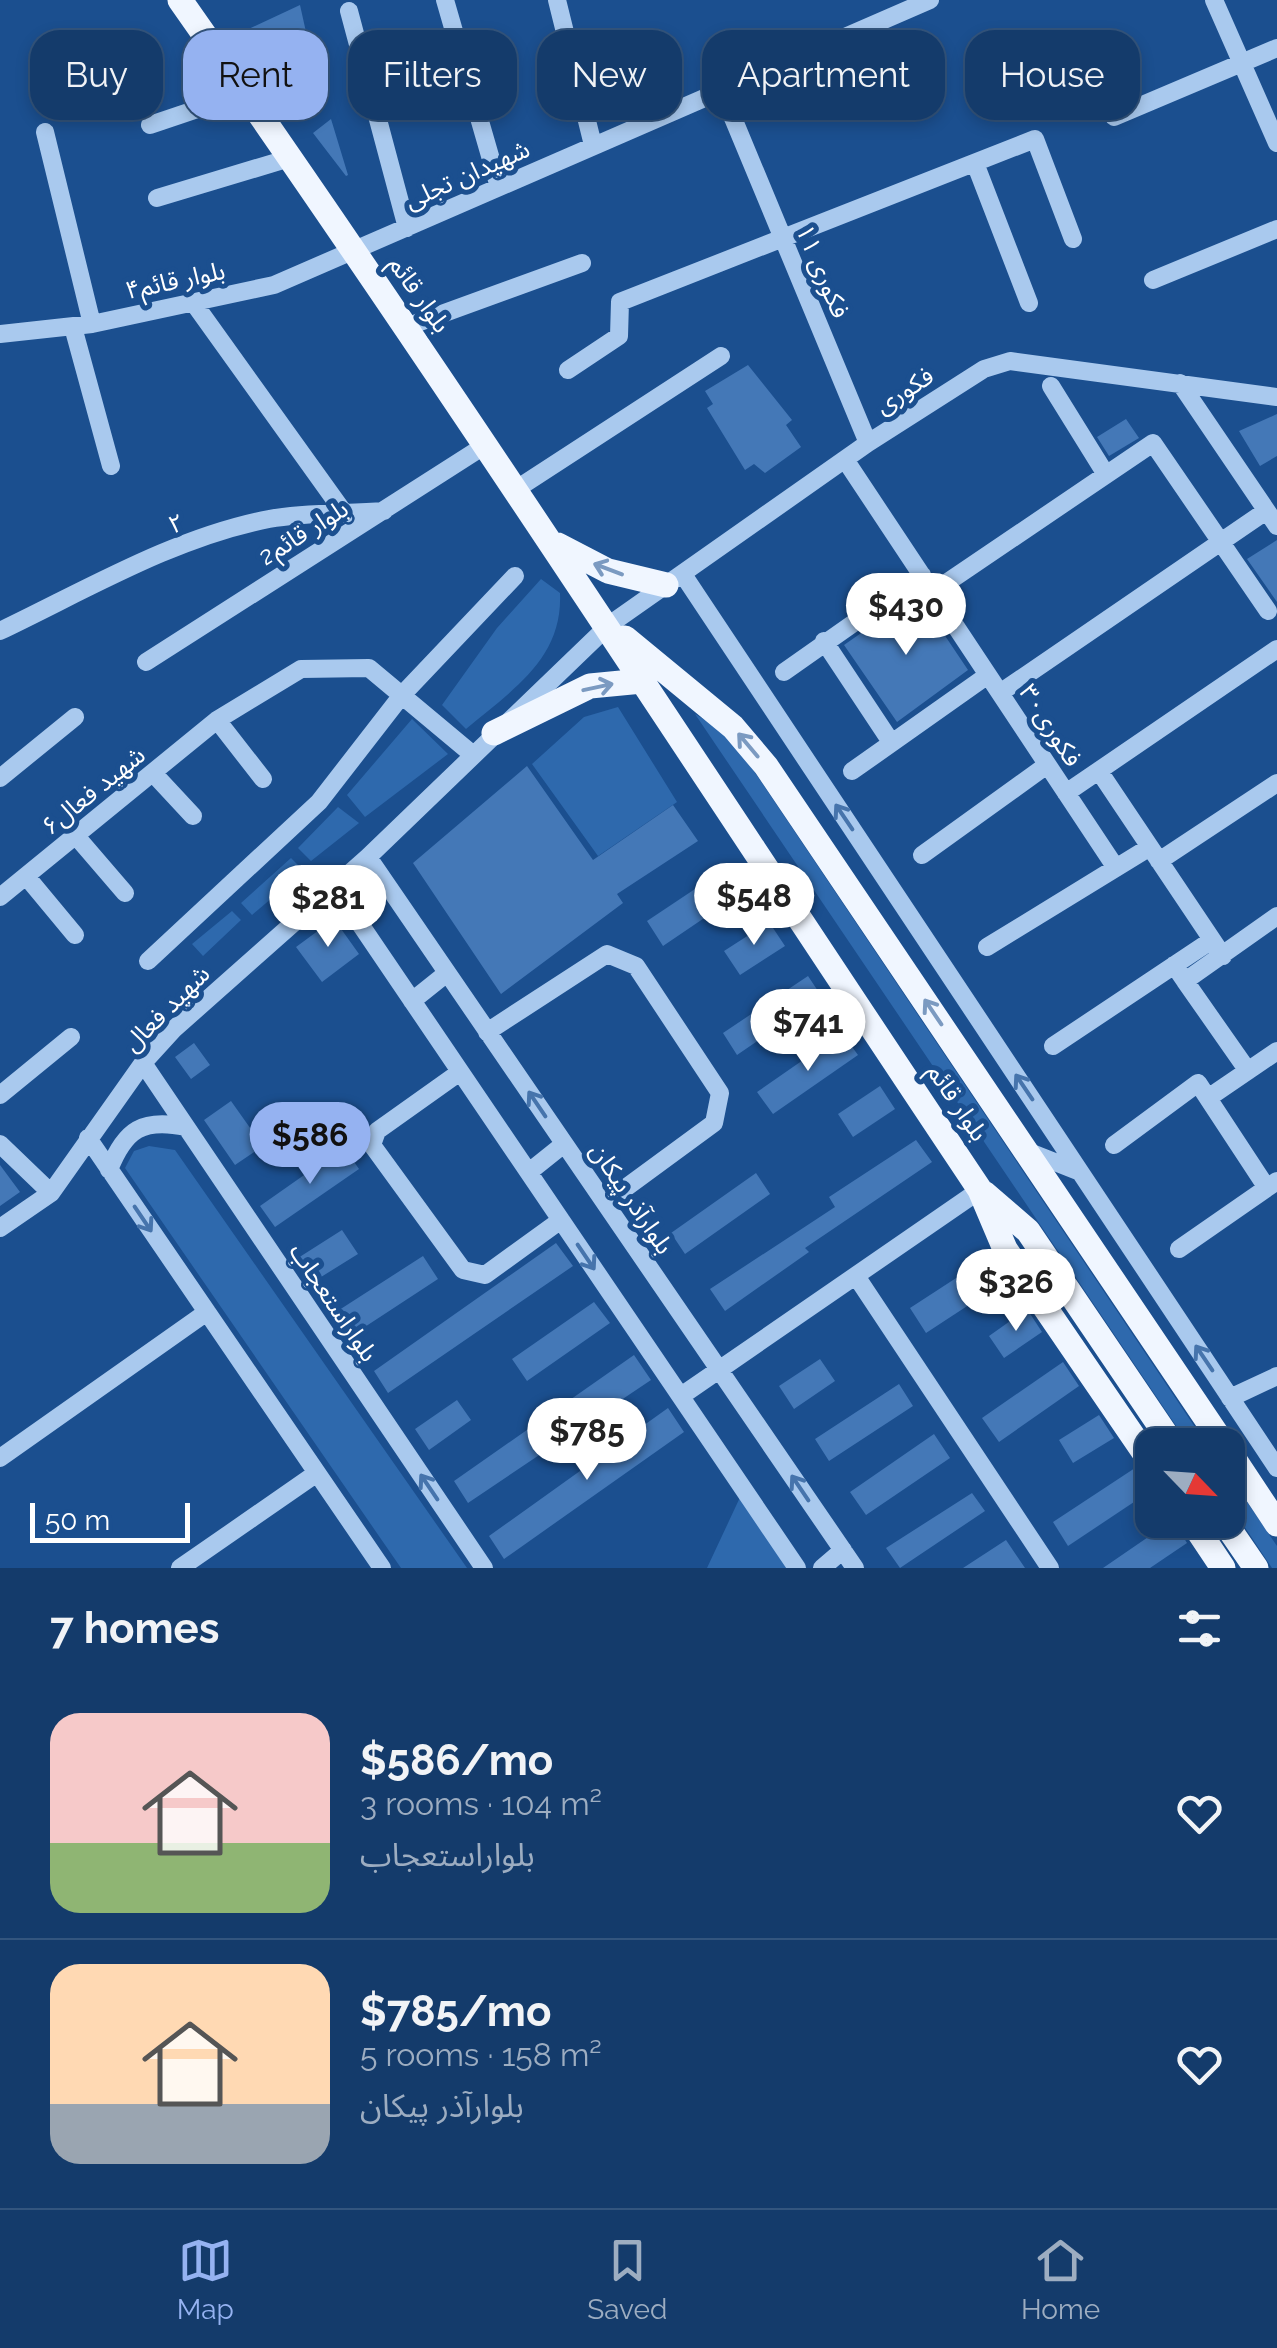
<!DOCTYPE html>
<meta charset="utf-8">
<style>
body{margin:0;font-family:Raleway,"Noto Sans Arabic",sans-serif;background:#214673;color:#f1f3f6;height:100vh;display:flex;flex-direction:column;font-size:38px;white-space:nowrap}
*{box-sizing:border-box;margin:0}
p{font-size:32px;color:#9dadc1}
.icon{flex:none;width:55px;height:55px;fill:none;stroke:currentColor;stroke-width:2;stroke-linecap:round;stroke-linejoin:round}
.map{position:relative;height:1568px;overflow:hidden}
.details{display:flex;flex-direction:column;background:#143b6b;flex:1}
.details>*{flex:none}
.top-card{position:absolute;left:30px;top:30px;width:1218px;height:90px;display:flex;gap:20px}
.needle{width:65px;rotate:115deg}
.buttons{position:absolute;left:1135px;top:1428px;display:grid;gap:20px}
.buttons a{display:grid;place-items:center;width:110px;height:110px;border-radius:20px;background:#143b6b;box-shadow:0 5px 15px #0003,0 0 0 2px #33557e;font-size:50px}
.scale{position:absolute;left:30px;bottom:25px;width:160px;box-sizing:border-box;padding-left:10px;border:5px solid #fff;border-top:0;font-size:28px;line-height:35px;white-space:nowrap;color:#fff;-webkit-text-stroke:8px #1b4f8f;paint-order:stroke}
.price{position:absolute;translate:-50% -85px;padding:0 22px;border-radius:35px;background:#fff;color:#222;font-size:32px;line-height:65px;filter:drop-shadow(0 2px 5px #0008)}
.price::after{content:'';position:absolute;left:50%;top:60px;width:30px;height:22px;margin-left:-15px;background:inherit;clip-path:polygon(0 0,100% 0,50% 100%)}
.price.selected{background:#95b2f1;color:#111}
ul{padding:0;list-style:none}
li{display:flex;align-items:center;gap:30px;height:250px;padding:0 50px}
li+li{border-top:2px solid #33557e}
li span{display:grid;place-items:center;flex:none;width:280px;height:200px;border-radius:30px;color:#555}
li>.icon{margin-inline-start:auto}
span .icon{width:120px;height:120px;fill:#fffc;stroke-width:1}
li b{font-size:42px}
h2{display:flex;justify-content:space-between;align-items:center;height:120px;padding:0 50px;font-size:42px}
.pill{padding:0 35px;border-radius:30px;background:#143b6b;box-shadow:0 5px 15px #0003,0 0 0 2px #33557e;font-size:35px;line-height:90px}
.pill.selected{background:#95b2f1;color:#111}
.tabs{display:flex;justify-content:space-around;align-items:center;height:140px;border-top:2px solid #33557e;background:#143b6b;font-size:28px;color:#9dadc1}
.tabs a{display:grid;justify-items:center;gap:5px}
.tabs .selected{color:#95b2f1}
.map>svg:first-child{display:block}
.green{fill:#2e69ad}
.building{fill:#4478b7}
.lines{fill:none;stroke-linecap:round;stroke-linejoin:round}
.minor{stroke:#a9c9ee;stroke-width:18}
.major{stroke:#f0f6ff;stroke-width:25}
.oneway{stroke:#7b9ac1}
.oneway2{stroke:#4674ac}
.labels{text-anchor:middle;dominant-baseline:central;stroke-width:10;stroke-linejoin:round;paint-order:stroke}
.street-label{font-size:25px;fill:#fff;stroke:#1b4f8f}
</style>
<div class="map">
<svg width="1277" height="1568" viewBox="0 0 1277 1568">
<rect width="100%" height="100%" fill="#1b4f8f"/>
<path class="green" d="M541,579l19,14c3,66 -48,97 -94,136l-24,-24 55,-77z
M618,707l59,95 -79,54 -66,-92 52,-47z
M695,714l34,20 478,711h-18z
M412,719l36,35 -83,63 -18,-22z
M338,807l21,16 -48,38 -13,-13z
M291,858l13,13 -52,44 -11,-12z
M232,911l9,9 -38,36 -11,-12z
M149,1146l26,4 292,418h-66l-276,-400 9,-17z
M1228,1474l49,72v22h-5l-44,-66z
M743,1491l54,77h-90z"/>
<path class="building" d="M300,5l8,36 -50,20 -18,-28z
M331,119l17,56 -2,1 -33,-43z
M748,365l44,55 -6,5 15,22 -36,26 -11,-9 -9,6 -38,-62 6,-4 -8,-13z
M1277,414v42l-17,10 -21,-35z
M1126,419l13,19 -30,18 -12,-19z
M1277,540v62l-30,-43z
M917,594l51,76 -71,52 -53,-77z
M527,766l66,94 80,-55 25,36 -81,53 6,9 -122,91 -88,-131z
M731,865l16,24 -84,57 -16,-25z
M334,919l25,35 -37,28 -26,-35z
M769,922l16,24 -45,29 -16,-24z
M808,976l14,21 -85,58 -14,-22z
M842,1033l16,22 -85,59 -16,-22z
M194,1043l16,22 -19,14 -16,-22z
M880,1086l15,23 -42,28 -15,-23z
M231,1101l32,45 -28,19 -31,-45z
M916,1140l16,22 -127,86 4,4 -84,59 -15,-22 125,-82 -6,-10z
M344,1147l15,22 -84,58 -15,-21z
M0,1165l20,27 -20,14z
M756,1173l14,21 -85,60 -14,-21z
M342,1230l16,24 -45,28 -15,-24z
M556,1243l17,23 -185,127 -14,-22z
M423,1256l15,23 -87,57 -15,-24z
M990,1256l17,24 -81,53 -16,-25z
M594,1302l16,21 -83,58 -15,-22z
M1027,1309l15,23 -38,26 -15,-22z
M634,1355l17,25 -183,123 -14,-22z
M820,1359l15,22 -41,28 -15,-23z
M1063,1362l16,24 -80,56 -17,-24z
M899,1384l14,22 -84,55 -14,-22z
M457,1400l14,20 -42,30 -14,-21z
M668,1408l16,24 -180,127 -15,-23z
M1099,1415l15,23 -41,25 -14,-23z
M934,1434l16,24 -84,57 -16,-23z
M1135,1468l17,22 -84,56 -15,-24z
M972,1493l13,18 -85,57 -14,-20z
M1173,1520l14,23 -37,25h-47z
M1006,1540l19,28h-62z"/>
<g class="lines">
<path class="minor" d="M445,0l54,187
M557,0l36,145
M1214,0l63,143
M349,11l58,217
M1114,117l163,-69
M733,118l135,325
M150,125l95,-32
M45,132l47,192
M975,163l54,140
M157,198l133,-40
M1153,280l124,-51
M193,302l152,212
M73,327l38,139
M406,327l176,-64
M0,334l92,-10 182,-39 656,-285
M568,370l51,-34 1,-34 415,-163 38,100
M1180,383l97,143
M1051,386l54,87
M846,461l270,407
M518,488l203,-132
M684,576l593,892
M933,592l220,-149 115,168
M0,631c86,-41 175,-94 269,-112 37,-7 77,-5 115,-8
M824,641l67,101
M146,662l341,-218
M784,672l138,-97
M1000,693l266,-182
M217,720l46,59
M852,771l136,-96
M1099,771l124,185
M153,773l40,43
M0,778l75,-61
M1066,793l211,-144
M76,836l49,57
M922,855l125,-90
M368,857l487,711
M1159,861l118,-78
M26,876l49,59
M335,887l462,681
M0,897l217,-177 84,-51 68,-1 103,86
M987,947l163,-100
M148,961l171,-159 83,-107 113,-119
M1174,965l11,16 92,-65
M1185,981l63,90
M412,1001l35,-28
M487,1032l120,-78 29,12 84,127 -6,30 -109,80
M1053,1046l159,-106
M143,1063l341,505
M460,1072l-83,59 -5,14 91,125 22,5 76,-55
M0,1095l71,-58
M1208,1098l69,-47
M88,1138l294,430
M0,1144l51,49
M1114,1145l84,-62 69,105
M1027,1151l53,21
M109,1170c16,-41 34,-52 77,-43
M529,1172l35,-28
M0,1228l51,-35 92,-130 31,-34 194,-172 241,-232 259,-182 116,-74 26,-8 267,36
M1179,1249l98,-68
M856,1276l194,292
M681,1396l299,-206
M1230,1398l47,-22
M0,1458l207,-146
M180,1568l137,-95
M822,1568l21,-18"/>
<path class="major" d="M180,0c275,391 534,792 800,1190l25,59 147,215
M558,545l50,26 58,14
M625,638l108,89 33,39 458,679
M494,733l96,-47 52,-5
M984,1193l44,38 145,214
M1228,1450l49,74
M1191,1520l32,48
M1223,1520l33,48"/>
</g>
<defs><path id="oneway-shaft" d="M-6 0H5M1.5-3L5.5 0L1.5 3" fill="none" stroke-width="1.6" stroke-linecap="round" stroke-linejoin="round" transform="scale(2.5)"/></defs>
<g class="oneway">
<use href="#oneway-shaft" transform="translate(608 569) rotate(-159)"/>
<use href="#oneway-shaft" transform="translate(598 687) rotate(-12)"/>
<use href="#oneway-shaft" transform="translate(748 745) rotate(-130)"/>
<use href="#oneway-shaft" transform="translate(933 1012) rotate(-124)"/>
</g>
<g class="oneway2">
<use href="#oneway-shaft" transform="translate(844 817) rotate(-124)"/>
<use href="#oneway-shaft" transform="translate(1024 1087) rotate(-124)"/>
<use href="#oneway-shaft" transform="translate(537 1104) rotate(-124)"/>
<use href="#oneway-shaft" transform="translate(143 1219) rotate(56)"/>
<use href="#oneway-shaft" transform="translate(586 1257) rotate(56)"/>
<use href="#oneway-shaft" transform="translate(1204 1358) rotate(-124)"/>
<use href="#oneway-shaft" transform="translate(429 1487) rotate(-124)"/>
<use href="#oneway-shaft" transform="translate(800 1488) rotate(-124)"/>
</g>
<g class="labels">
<g class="street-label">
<text transform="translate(467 174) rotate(-24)">شهیدان تجلی</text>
<text transform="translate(823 271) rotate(67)">فکوری ۱۱</text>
<text transform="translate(175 280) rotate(-12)">بلوار قائم۴</text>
<text transform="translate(420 294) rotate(55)">بلوار قائم</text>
<text transform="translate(904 390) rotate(-33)">فکوری</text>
<text transform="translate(176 523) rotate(-20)">۲</text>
<text transform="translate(303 532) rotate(-32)">2بلوار قائم</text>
<text transform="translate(1051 725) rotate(57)">فکوری۳۰</text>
<text transform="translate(93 790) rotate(-39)">شهید فعال۶</text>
<text transform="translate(166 1008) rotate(-45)">شهید فعال</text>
<text transform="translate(958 1102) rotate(56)">بلوار قائم</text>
<text transform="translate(632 1198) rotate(56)">بلوارآذر پیکان</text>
<text transform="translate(334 1302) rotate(56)">بلواراستعجاب</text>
</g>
</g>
</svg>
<div class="buttons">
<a><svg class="needle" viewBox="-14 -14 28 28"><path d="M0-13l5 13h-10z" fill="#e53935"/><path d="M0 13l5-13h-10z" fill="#9dadc1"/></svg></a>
</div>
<div class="scale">50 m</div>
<b class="price" style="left:906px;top:658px">$430</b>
<b class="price" style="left:754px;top:948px">$548</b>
<b class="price" style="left:328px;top:950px">$281</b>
<b class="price" style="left:808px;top:1074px">$741</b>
<b class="price selected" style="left:310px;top:1187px">$586</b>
<b class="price" style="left:1016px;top:1334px">$326</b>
<b class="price" style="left:587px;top:1483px">$785</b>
<div class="top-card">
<a class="pill">Buy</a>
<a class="pill selected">Rent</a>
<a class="pill">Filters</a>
<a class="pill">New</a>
<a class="pill">Apartment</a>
<a class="pill">House</a>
</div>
</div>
<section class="details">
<h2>7 homes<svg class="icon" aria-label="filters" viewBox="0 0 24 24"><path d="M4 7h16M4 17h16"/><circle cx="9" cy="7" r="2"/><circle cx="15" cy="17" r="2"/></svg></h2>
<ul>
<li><span style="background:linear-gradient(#f6c9c9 65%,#8fb573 0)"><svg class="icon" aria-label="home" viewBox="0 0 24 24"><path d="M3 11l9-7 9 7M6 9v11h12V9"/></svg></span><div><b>$586/mo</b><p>3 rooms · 104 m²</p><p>بلواراستعجاب</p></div><svg class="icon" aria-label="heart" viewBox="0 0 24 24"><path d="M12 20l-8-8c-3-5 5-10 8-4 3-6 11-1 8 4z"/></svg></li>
<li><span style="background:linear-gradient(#ffd9b3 70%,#9aa5b1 0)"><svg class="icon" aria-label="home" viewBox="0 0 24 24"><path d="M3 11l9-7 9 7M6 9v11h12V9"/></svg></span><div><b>$785/mo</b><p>5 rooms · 158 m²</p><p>بلوارآذر پیکان</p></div><svg class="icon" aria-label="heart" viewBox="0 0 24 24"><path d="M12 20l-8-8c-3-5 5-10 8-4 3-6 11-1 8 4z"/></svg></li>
</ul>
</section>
<nav class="tabs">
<a class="selected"><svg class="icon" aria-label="map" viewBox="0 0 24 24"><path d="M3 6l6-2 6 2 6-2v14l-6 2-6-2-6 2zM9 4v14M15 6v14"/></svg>Map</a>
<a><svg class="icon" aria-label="saved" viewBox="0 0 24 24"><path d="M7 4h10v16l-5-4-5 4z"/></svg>Saved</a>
<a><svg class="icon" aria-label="home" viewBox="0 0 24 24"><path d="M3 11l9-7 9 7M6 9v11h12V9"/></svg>Home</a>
</nav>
